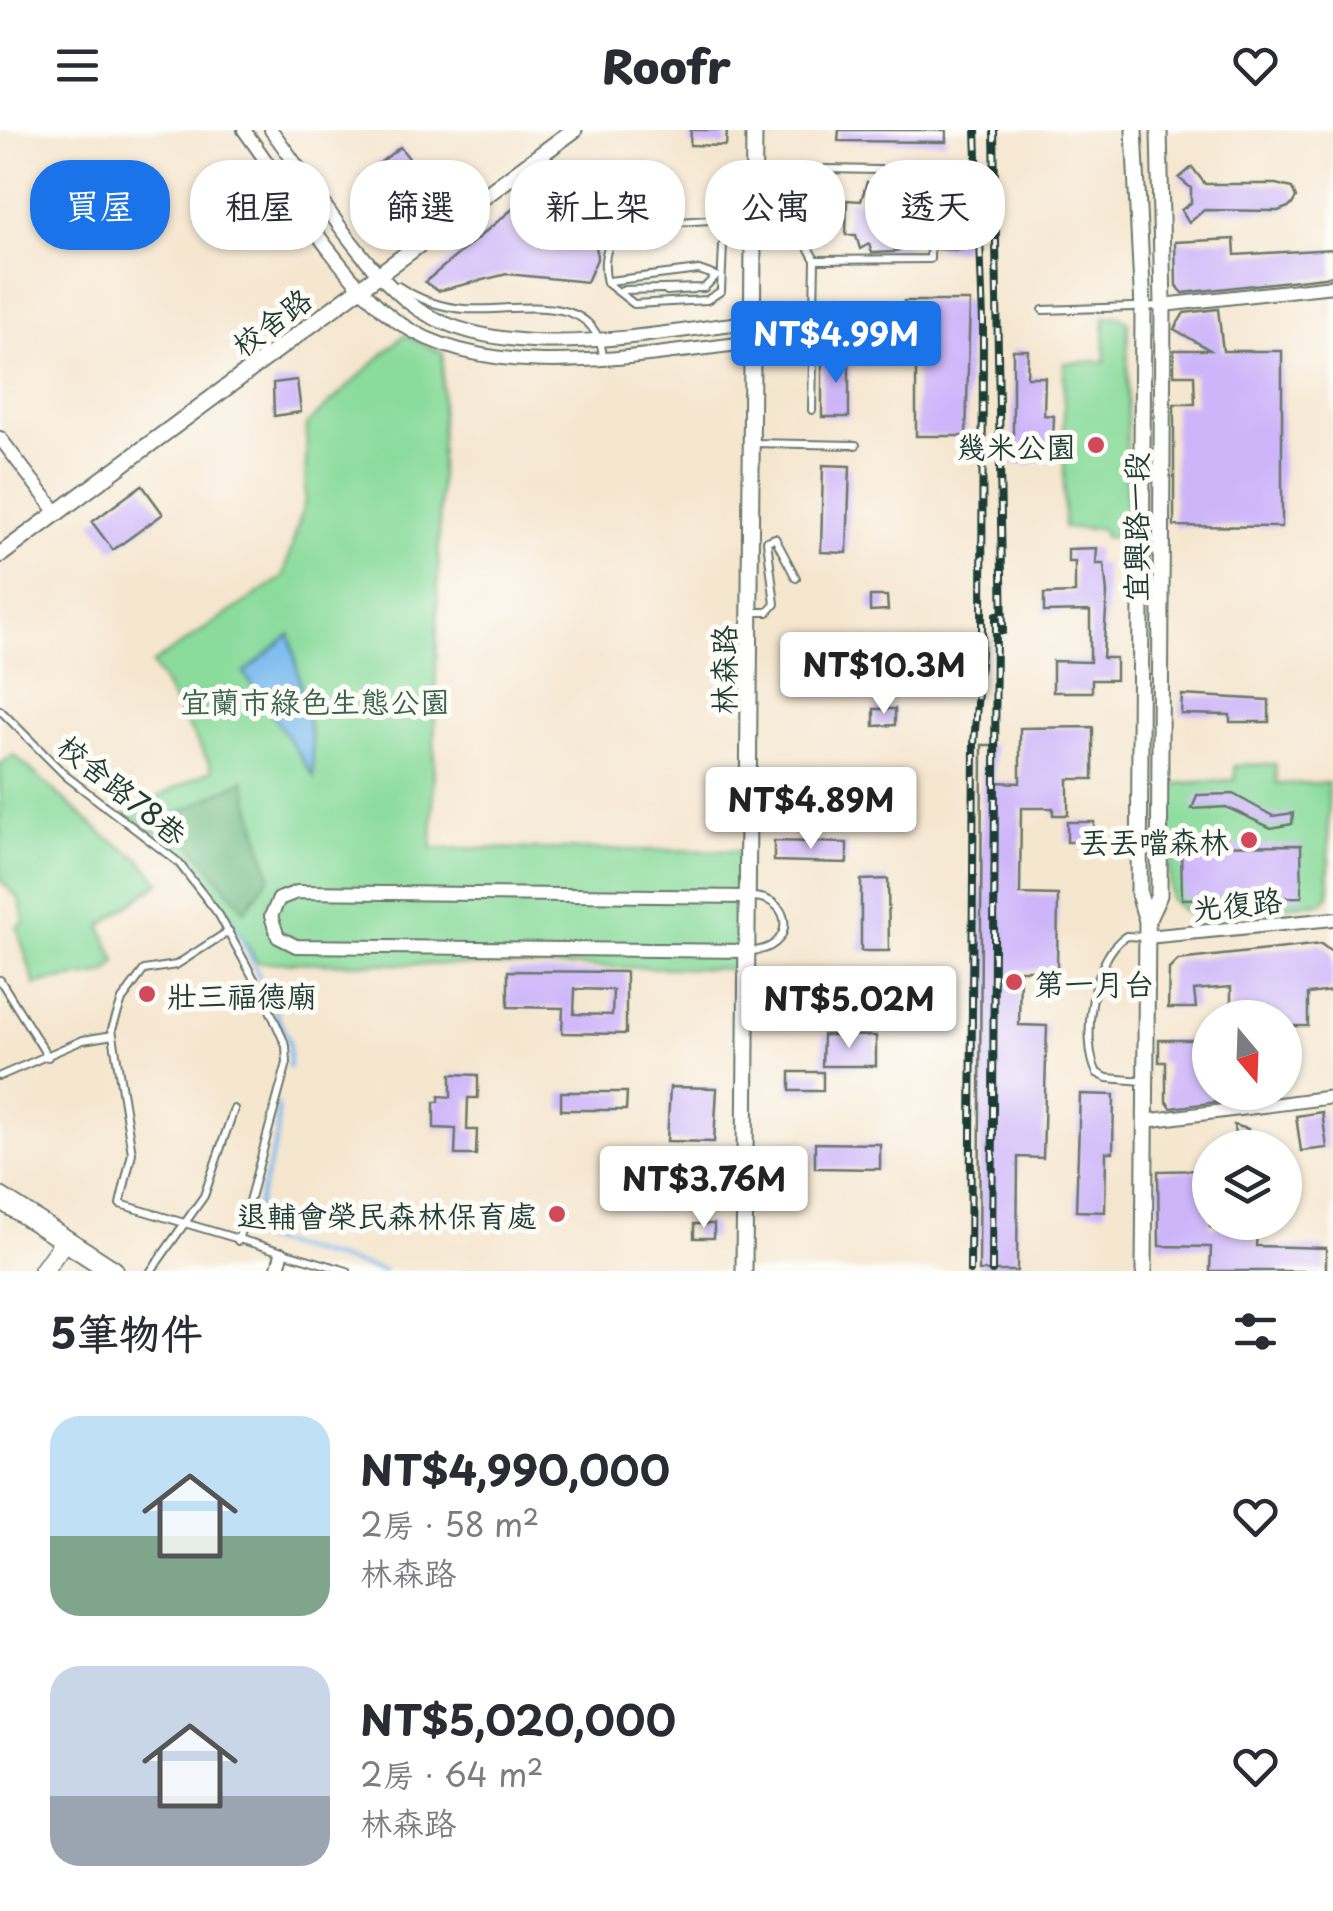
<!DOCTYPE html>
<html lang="zh-TW">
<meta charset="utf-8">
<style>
body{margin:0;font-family:"Playpen Sans","LXGW WenKai TC",sans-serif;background:#f2f2f3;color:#2b2b33;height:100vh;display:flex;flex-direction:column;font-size:38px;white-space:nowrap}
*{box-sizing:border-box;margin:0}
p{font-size:32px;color:#7c7c81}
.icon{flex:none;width:55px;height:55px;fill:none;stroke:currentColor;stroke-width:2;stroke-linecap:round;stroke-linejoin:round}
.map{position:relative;height:1141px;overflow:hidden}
.details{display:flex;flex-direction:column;background:#fff;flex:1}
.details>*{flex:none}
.guide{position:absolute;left:30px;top:30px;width:1275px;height:90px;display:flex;gap:20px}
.needle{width:65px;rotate:161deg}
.tools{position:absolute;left:1192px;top:870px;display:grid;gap:20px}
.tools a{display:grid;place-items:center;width:110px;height:110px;border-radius:50%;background:#fff;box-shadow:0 2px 8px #0004;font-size:50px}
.price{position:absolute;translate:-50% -85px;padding:0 22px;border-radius:10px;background:#fff;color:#222;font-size:32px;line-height:65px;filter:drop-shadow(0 2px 5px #0008)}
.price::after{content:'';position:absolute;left:50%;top:60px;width:30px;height:22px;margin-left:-15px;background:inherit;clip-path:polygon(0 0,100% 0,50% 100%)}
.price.current{background:#1a73e8;color:#fff}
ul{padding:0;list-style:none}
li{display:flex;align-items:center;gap:30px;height:250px;padding:0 50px}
li span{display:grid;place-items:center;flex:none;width:280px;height:200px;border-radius:30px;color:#555}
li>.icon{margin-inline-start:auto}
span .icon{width:120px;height:120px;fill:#fffc;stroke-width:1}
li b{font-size:42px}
h2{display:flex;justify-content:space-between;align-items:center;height:120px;padding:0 50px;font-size:42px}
.chip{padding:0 35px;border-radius:40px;background:#fff;box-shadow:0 2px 8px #0004;font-size:35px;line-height:90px}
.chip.current{background:#1a73e8;color:#fff}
header{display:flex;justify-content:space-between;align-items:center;height:130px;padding:0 50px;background:#fff;font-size:45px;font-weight:800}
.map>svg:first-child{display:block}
.green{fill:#8adb9c;stroke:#548c68;stroke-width:2.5}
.forest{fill:#6fbb84;stroke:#477c5c;stroke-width:2.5}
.water{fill:#7bbbef;stroke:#4d7c92;stroke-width:2.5}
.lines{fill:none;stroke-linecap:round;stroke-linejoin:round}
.stream{stroke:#7bbbef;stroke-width:4}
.building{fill:#cdb5f9;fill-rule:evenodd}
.service-casing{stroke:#6a786a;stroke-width:10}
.minor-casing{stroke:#6a786a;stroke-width:16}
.tertiary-casing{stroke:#6a786a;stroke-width:19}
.secondary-casing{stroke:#6a786a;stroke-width:21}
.primary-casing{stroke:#6a786a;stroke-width:24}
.service{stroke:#fff;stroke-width:6}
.minor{stroke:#fff;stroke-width:12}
.tertiary{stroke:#fff;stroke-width:15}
.secondary{stroke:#fff;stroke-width:18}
.primary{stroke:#fff;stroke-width:20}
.rail-casing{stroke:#1f3d34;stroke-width:8}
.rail{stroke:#fdfcf7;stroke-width:4;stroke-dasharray:11;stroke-linecap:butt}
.poi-dot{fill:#d1495b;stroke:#fdfcf7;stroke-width:4}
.labels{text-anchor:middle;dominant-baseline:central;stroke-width:10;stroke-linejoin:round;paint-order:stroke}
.street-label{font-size:30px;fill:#1f3d34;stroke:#fdfcf7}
.poi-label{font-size:30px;fill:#1f3d34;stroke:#fdfcf7;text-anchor:end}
.park-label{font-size:30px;fill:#3a644e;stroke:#fdfcf7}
</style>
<header><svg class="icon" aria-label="menu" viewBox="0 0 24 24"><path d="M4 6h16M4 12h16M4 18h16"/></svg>Roofr<svg class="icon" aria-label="heart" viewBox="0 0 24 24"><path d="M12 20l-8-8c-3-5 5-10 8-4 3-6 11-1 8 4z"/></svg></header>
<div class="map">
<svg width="1333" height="1141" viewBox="0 0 1333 1141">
<rect width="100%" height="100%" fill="#fdfcf7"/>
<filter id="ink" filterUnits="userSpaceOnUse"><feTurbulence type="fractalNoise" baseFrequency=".01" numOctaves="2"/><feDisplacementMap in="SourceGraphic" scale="20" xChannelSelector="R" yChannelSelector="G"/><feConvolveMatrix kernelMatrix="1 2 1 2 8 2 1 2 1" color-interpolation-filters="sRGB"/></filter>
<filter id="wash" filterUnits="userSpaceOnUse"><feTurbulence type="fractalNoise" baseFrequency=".0048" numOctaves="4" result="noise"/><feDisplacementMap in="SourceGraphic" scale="40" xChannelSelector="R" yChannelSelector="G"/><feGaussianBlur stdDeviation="2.25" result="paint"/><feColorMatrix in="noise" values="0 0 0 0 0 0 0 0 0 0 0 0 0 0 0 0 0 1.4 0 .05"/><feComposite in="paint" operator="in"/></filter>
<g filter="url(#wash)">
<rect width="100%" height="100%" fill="#f5e6cf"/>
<path class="green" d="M1120,186l8,6 -2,215h-22l-1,-8 -39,-1v-165l41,-2 -1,-44z
M404,205l39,18 -11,495 308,3 -2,118 -481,-7c-34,-60 -69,-116 -132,-148l88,-45 -61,-105 131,-87 22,-76 2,-77z
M14,625l91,81 35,23 20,23 -59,44 15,35 -9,12c-25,5 -48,4 -72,12l-18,-57 7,-6 -4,-22 -20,-20v-116z
M1275,634l2,20 51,-1 1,112 -7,8 -138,9 -14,-14 -1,-114 66,-4v-15z"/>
<path class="forest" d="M244,650l26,96 -25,35 -76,-93z"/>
<path class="water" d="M290,504l22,107 2,36 -70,-104z"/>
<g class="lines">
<path class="stream" d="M234,792l55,119v26
M278,975l-1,32 -28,99 135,35"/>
</g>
<g id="blocks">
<path class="building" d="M691,0h36l-1,16 -36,-1z
M839,0h107v12l-108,-1z
M400,17l15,19 -10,7 -7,-8 -30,24 -9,-10z
M1192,37l13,17h71l16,4 4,10 -5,8 -13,5 -74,-1 -15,13 -8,-13 10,-7v-15l-12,-10z
M942,41l25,1 -4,78 -25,-1z
M567,43h25l5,86 -10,23 -80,-8 -69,17 -13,-9 120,-100z
M874,47l36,12 -7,18 6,2 -1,16 -5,5 4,17 -14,5 -21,1 -3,-9 -9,5 -4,-14h-10l1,-35 14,1 6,-19 6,4z
M1234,109l1,16 98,-6v27l-150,17 -7,-8 -1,-43z
M904,171h66l-4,135h-50v-75h-13z
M1218,179l5,42h59v176l-108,-1v-122h21l-1,-29h-20v-25h36l-36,-21 10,-16z
M1013,220h15l-1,27h18l-1,38 10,1 -1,32h-19v16h-21z
M822,226h27v61h-27z
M297,250l4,32 -27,4 -1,-33z
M823,335l27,1 -3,87 -26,-1z
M142,355l21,29 -50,36 -21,-28z
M1097,418l-1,16h8l3,29 -4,65h13v22h-24v12h-39v-31l37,1v-51l-46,1v-18l31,-1v-31h-7v-13z
M870,466h17l1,14 -18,1z
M1182,565l87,5v22h-39v-7l-49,-1z
M874,579h21v16l-21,1z
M1093,597v52h-25v36h-15v-7h-32l-1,86 38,1 -1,75h-37l-1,55 28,1 -4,132 -25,-1 -1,114h-38l3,-526h12v37l26,1v-55z
M1233,664l40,22 20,-3 -1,11 -21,4 -45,-21 -34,2 5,-14z
M1067,692h27v20h-27z
M774,711l73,2v20l-73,-2z
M1301,715l1,52 -120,2 -1,-53z
M888,749l1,72h-28v-71z
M1321,814l12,9 -1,38 -24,3v32h-23v-8h-54v-31l-37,3 2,18h-28l1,-39 9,-9z
M508,841l118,1v62l-64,-1 1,-25 -55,-1zM575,859l38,1 -1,25 -38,-1z
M823,905l53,1v30h-54z
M1159,910h51v52l54,4 -93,12 -5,-7v-39h-7z
M790,942h33v19h-33z
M451,944l27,1v23h-10l-1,32h10l-1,25h-21l1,-26 -22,-1v-26h5v-6l12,1z
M670,957l47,1 -3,54 -47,-1z
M561,962h66l-1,18h-65z
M1080,964l34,1 -1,57h-7l-1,60 -29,-1z
M1322,982l5,36 -26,3 -5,-35z
M1234,995l14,4 2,19h-14z
M815,1013l65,1v25l-65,-1z
M1209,1040l1,57 47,1 -1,18 70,2v23h-116l1,-24 -52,-1 -1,-75z
M686,1043v15h-14l-1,-14z
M694,1094h20v14h-20z"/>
</g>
</g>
<g filter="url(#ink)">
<use href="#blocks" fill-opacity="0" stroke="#6a786a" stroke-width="2.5"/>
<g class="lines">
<defs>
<path id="service" d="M772 84a27 27 0 1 1 54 0a27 27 0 1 1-54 0Z
M752,101h-15l-14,14 -2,46 -14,9 -73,4 -27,-21c-6,-25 0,-48 24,-58l141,-9
M804,110l11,20 115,-1 1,-88 -105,-2 -19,19
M609,151l90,-11 17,6 -12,12 -82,2
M398,156c20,13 42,21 66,23 47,4 131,-22 139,47
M667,161l27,-2
M1043,180l119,-4
M812,280l3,-150
M752,313l104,2
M751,482h17l7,-8 -8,-63 8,-3 21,40
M0,580l66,66 112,86 41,53 46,84 21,47 1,17 -49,178
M229,801l-53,34 -32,5 -22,30 -10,29 20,124 -12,51 227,67
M748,821c48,1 48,-54 3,-54
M0,850l48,77
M0,946l83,-36 30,-5
M1143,951l-36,-3 -10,-5c-17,-33 -4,-117 29,-137l20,1
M151,1141l53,-75 30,-87"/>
<path id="minor" d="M244,0c41,56 90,137 141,182 90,78 255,42 364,31
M271,0c41,54 85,130 137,172 85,67 242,31 341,20
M1163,175l170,-19
M0,308l58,76
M1147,807l186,-18
M747,821l-451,-5 -18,-9 -7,-21 8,-17 18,-7 450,5
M1145,991l188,-24
M277,1141l5,-17"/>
<path id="tertiary" d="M1134,0l9,178 -4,586 8,27 -3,350
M0,425l574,-425
M1147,791l12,-26 4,-590 -4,-175
M744,1141l10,-1141"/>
<path id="secondary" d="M43,1141l22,-31"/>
<path id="primary" d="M0,1068l113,73"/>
</defs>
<use href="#service" class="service-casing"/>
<use href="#minor" class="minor-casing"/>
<use href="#tertiary" class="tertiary-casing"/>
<use href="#secondary" class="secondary-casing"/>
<use href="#primary" class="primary-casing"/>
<use href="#service" class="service"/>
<use href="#minor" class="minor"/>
<use href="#tertiary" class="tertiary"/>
<use href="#secondary" class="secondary"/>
<use href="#primary" class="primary"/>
<defs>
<path id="rail" d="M994,0l9,501
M970,1141l4,-527 8,-107 1,-315 -7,-192
M992,1141l4,-656"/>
</defs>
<use href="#rail" class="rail-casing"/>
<use href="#rail" class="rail"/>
</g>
</g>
<g class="poi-dot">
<circle cx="1096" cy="315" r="10"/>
<circle cx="1249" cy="710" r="10"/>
<circle cx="1014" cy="852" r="10"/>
<circle cx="147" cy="864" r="10"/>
<circle cx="557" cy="1084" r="10"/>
</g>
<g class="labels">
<g class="street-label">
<text transform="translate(271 191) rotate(-37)">校舍路</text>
<text transform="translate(1134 397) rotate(-90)">宜興路一段</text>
<text transform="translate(722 540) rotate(-90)">林森路</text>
<text transform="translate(123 659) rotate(39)">校舍路78巷</text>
<text transform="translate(1237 773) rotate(-6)">光復路</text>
</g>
<g class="poi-label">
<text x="1076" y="315">幾米公園</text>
<text x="1229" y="710">丟丟噹森林</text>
<text x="1034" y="852" text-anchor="start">第一月台</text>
<text x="167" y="864" text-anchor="start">壯三福德廟</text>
<text x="537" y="1084">退輔會榮民森林保育處</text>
</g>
<g class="park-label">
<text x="315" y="570">宜蘭市綠色生態公園</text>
</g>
</g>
</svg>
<div class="tools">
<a><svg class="needle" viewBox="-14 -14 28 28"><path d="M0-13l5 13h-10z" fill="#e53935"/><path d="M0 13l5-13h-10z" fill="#7c7c81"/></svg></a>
<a><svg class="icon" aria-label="layers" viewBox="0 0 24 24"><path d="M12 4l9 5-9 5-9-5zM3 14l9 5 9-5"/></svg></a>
</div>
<b class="price current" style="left:836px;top:256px">NT$4.99M</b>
<b class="price" style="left:884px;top:587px">NT$10.3M</b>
<b class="price" style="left:811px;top:722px">NT$4.89M</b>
<b class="price" style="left:849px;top:921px">NT$5.02M</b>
<b class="price" style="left:704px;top:1101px">NT$3.76M</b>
<div class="guide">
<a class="chip current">買屋</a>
<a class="chip">租屋</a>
<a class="chip">篩選</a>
<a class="chip">新上架</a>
<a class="chip">公寓</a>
<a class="chip">透天</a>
</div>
</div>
<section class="details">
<h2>5筆物件<svg class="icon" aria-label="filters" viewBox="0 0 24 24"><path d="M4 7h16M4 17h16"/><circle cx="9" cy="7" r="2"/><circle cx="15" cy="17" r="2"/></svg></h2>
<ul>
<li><span style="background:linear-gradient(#bfe0f5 60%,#7fa58c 0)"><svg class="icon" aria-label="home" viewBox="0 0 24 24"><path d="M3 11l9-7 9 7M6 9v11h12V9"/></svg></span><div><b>NT$4,990,000</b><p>2房 · 58 m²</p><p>林森路</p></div><svg class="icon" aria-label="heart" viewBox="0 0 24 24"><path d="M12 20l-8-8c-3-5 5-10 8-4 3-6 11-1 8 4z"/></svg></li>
<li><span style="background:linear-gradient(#c9d6e8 65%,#9aa5b1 0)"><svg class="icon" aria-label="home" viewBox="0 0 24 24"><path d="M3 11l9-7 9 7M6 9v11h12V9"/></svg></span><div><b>NT$5,020,000</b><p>2房 · 64 m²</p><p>林森路</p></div><svg class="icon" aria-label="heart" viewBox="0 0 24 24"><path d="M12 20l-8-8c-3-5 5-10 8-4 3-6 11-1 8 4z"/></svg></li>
</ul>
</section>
